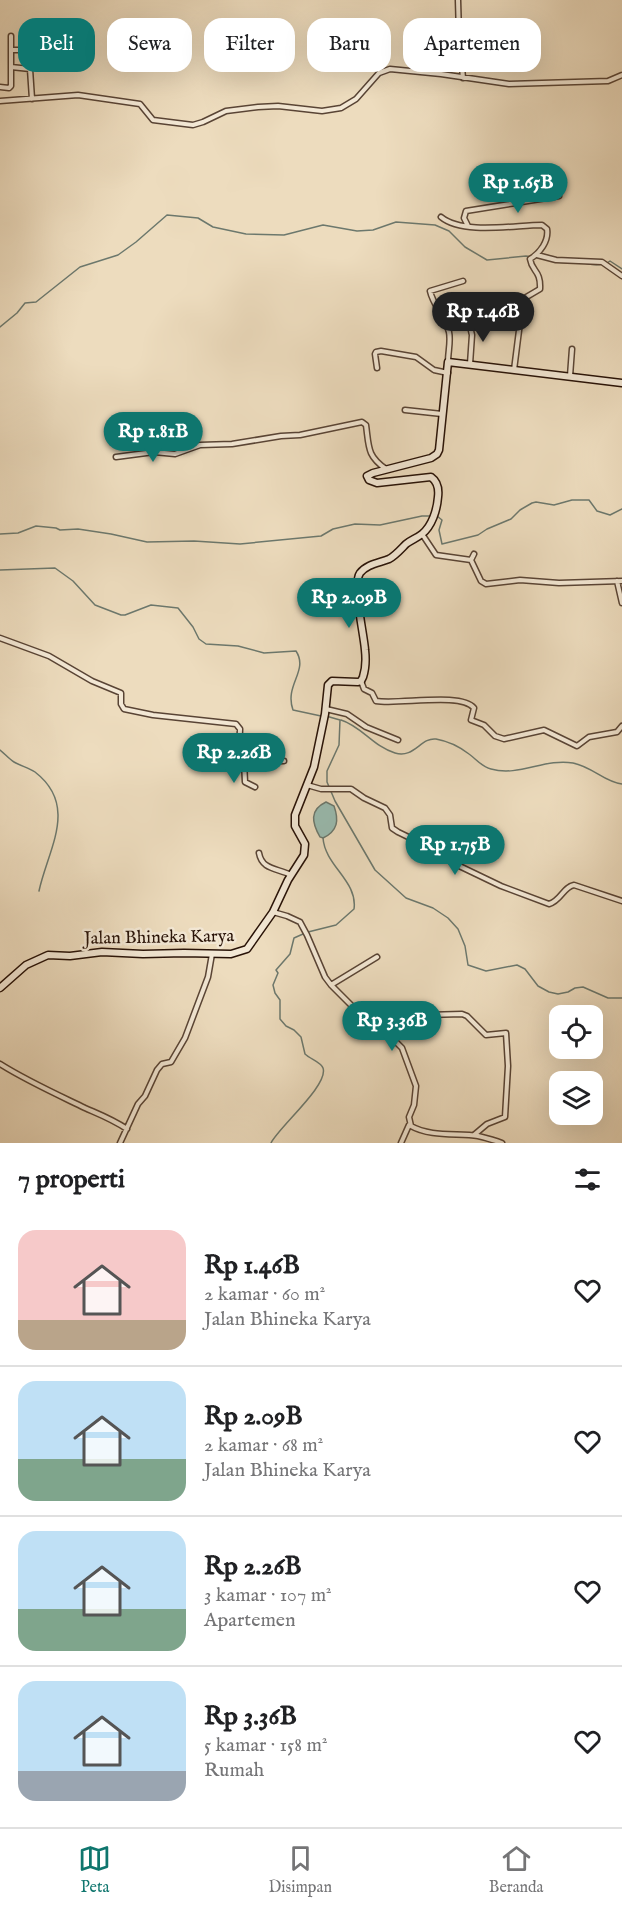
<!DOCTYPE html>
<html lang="id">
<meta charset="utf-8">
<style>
body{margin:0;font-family:"IM FELL English",serif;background:#f2f2f2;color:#202124;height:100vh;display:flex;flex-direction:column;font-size:22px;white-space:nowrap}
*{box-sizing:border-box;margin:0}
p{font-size:20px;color:#757577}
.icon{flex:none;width:33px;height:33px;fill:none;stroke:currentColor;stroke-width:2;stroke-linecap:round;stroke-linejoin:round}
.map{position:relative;height:1143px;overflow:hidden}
.drawer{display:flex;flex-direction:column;background:#fff;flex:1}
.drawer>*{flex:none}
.guide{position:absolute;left:18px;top:18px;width:586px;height:54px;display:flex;gap:12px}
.fabs{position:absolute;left:549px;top:1005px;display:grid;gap:12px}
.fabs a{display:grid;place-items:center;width:54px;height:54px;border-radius:12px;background:#fff;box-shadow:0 6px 24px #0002;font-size:30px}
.price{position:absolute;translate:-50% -51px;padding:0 14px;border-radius:21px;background:#0f766e;color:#fff;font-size:20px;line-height:39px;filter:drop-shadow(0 2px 3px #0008)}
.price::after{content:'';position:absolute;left:50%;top:36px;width:18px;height:14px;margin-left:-9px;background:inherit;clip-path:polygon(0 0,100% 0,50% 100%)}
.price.current{background:#222;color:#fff}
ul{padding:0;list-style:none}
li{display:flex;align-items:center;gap:18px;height:150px;padding:0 18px}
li+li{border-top:2px solid #e0e0e0}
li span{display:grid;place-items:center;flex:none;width:168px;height:120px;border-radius:18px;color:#555}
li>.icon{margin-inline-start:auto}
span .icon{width:72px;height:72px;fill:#fffc;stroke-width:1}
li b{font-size:26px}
h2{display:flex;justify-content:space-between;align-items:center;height:72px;padding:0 18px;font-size:26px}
.tag{padding:0 21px;border-radius:18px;background:#fff;box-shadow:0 6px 24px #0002;font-size:21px;line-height:54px}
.tag.current{background:#0f766e;color:#fff}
.tab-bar{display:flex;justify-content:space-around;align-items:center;height:84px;border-top:2px solid #e0e0e0;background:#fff;font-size:16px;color:#757577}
.tab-bar a{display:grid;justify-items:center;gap:3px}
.tab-bar .current{color:#0f766e}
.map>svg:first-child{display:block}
.water{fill:#99bcb1;stroke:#6c786d;stroke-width:1.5}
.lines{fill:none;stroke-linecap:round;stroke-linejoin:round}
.stream{stroke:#6c786d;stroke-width:1.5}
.street-casing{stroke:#594435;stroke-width:7}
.secondary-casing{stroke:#281207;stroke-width:9}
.street{stroke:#f3e8d5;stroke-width:4}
.secondary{stroke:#f3e8d5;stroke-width:6}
.labels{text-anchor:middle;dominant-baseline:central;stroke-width:5;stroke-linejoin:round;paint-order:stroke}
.street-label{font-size:18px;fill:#281207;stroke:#f3e8d5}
</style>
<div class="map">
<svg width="622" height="1143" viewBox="0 0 622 1143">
<rect width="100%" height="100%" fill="#eddcbe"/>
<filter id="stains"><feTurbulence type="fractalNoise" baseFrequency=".00333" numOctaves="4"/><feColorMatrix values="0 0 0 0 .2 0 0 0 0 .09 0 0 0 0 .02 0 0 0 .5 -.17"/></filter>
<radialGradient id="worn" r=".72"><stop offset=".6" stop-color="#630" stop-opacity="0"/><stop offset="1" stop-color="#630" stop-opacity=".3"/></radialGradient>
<path class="water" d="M326,802l8,4c5,14 4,25 -11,32l-3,-1c-8,-14 -11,-27 6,-35z"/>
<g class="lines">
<path class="stream" d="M557,262c9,1 18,0 26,1 8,1 11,3 20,1
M607,263l3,-2 12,8
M0,327l17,-14 8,-10 11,-1 44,-35 38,-12 18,-13 31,-27 31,3 15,9 33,7 38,1 39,-10 34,6 16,-1 23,-8 39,3 14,6 16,16 22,13 39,-4 15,2
M437,516l5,4 -3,10 3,14 36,-9 9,-6 24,-10 9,-9 12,-7 4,-1 18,3 18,-5h17l8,11 13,4 12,-6
M0,534l18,-1 18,-7 20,2 4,2 18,-1 33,5 36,8 47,-1 46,3 81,-8 12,-7 22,-5 25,1 42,-9h10
M0,570l55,-2 18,13 22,24 26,10h4l26,-10 27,3 15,19 6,12 7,5 32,2 26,7 32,-2c13,20 -12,34 -3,59l28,6
M326,716l14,4 -1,25 -12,26v11l8,19 40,69 31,28 27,10 15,10 10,11 7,17 3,19 18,6 31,-6 8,4 13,17 11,6 9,2 10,-2 7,-4 8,-1 25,11h14
M341,720c20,6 33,27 54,33 19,6 26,-16 41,-14 11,2 24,8 33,15 7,5 13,13 22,15 28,8 54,-11 82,-6 20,4 31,19 49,21
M0,750c5,4 9,9 14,12 7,4 15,6 21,10 44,34 13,77 4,119
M308,932l28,-7 18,-16c4,-28 -29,-43 -31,-71
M271,1143c8,-16 58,-58 52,-75 -2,-6 -13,-9 -18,-14l-4,-17 -7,-7 -8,-4 -6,-7v-19l-5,-7 -2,-8 5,-12 -2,-3 14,-16 4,-16 9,-4"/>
<defs>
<path id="street" d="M458,0l1,35 4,43
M417,30l42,5
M11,50h17
M27,60l2,-25
M11,67l19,2 2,30
M0,87l9,1 2,-2v-50
M0,101l78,-6 62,9 13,16 40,5 10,-3 23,-11 32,-4 20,-1 44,5 19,-3 15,-9 23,-26 11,-4 51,5 68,10 99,-3 14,-6
M441,217c22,18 74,8 101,8l5,4c2,12 -7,24 -17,30 2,13 11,11 10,30l-17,10 -9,71
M468,226l-4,-8 2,-7 93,-15
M537,255l19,5 46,2 20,14
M469,322l3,13 -2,29
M448,362c0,-10 3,-21 1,-30 -4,-15 -16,-27 -19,-41l33,-10
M377,368l-2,-14 1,-2 5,-1 35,6 18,13 14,3
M570,376l2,-27
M405,410l37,4
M116,457l38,-5 21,2 25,-9 32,-1 49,-8 19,-1 62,-13 4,3c3,22 1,31 20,44
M422,534l14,21 35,5
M474,554l-3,6 10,21 5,3 34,-4 39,3 63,-2
M617,581l5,22
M0,638l49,18 43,25 29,12v11l3,5 29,6 83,9 4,5c0,12 -5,28 9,33l35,-1
M361,681l3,8 8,4 4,8c23,4 85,-9 98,7l-3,12 13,5 11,11 9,3 40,-9 33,16 12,-9 28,-5 5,-6
M326,709l21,5 19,13 32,13
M244,761l1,21 10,5
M307,785l14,4h30l13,9 21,10 5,7 2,13 6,4 37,18 16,12 50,24 48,18c12,-3 14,-17 25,-19l48,16
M259,853c3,17 18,15 32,22
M273,912l14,4 13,6 7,13 18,42 6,8 23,23 14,18 28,16 6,6 14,38 -2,19 -5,12 2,9c19,11 46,7 67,10 8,2 16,4 24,7
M331,985l46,-28
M397,1020l29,-5 36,-1 5,2 19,19 20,-2 2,33 -3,51 -18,7 -13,11
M0,1064c27,17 56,30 85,44 16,7 27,11 42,21
M120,1143l18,-39 7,-8 12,-26 5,-6 9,-2 14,-24 23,-61 4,-23
M401,1143l8,-18"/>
<path id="secondary" d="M0,988l26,-23 22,-10 22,1 32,-4 41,2 41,-1 47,1 16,-5 26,-37 15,-32 16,-25 1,-11 -10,-18v-11l19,-48 11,-53 3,-29 4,-4 26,1 3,-1 2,-4c3,-9 3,-18 2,-27 -1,-16 -13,-65 -5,-77 7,-9 19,-10 29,-14 6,-3 12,-10 17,-15 5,-4 11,-6 16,-10 10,-8 15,-24 16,-37 1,-8 0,-15 -7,-20l-54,6 -8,-3 -2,-4 6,-3 58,-15 6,-4 2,-4 9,-88 174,21"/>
</defs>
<use href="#street" class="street-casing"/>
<use href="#secondary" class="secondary-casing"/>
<use href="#street" class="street"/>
<use href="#secondary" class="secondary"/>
</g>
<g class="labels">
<g class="street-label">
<text transform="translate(159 938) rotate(-1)">Jalan Bhineka Karya</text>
</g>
</g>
<rect width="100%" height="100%" filter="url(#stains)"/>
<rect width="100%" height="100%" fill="url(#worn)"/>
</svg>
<div class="fabs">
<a><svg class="icon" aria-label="locate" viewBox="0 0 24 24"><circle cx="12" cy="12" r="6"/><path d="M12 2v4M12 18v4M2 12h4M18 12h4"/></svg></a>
<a><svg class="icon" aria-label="layers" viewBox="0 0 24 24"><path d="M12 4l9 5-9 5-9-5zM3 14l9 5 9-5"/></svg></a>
</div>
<b class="price" style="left:518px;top:214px">Rp 1.65B</b>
<b class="price current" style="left:483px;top:343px">Rp 1.46B</b>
<b class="price" style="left:153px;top:463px">Rp 1.81B</b>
<b class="price" style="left:349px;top:629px">Rp 2.09B</b>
<b class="price" style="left:234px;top:784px">Rp 2.26B</b>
<b class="price" style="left:455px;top:876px">Rp 1.75B</b>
<b class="price" style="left:392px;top:1052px">Rp 3.36B</b>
<div class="guide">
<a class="tag current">Beli</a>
<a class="tag">Sewa</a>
<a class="tag">Filter</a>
<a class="tag">Baru</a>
<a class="tag">Apartemen</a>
</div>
</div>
<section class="drawer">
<h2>7 properti<svg class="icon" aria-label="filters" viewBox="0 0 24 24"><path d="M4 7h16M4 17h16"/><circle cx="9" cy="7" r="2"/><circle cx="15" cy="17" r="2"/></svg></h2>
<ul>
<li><span style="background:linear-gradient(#f6c9c9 75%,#b9a48a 0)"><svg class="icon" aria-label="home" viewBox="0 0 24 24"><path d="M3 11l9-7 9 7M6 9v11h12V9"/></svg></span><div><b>Rp 1.46B</b><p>2 kamar · 60 m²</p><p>Jalan Bhineka Karya</p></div><svg class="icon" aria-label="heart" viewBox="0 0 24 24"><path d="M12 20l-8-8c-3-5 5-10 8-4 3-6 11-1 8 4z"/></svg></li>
<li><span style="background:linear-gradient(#bfe0f5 65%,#7fa58c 0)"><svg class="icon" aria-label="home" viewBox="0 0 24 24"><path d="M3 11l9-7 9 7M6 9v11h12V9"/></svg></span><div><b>Rp 2.09B</b><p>2 kamar · 68 m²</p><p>Jalan Bhineka Karya</p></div><svg class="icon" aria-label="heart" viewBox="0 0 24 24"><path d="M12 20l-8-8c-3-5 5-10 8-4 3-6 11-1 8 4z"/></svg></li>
<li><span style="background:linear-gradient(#bfe0f5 65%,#7fa58c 0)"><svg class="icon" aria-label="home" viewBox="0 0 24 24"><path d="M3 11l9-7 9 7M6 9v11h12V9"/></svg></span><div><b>Rp 2.26B</b><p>3 kamar · 107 m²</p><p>Apartemen</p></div><svg class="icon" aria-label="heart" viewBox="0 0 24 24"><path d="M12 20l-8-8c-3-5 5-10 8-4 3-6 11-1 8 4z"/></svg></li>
<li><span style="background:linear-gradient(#bfe0f5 75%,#9aa5b1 0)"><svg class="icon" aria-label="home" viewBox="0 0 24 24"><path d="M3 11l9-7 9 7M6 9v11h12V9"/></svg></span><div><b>Rp 3.36B</b><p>5 kamar · 158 m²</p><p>Rumah</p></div><svg class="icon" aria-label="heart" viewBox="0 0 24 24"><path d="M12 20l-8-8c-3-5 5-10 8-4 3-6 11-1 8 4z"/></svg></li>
</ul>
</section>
<nav class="tab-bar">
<a class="current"><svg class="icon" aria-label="map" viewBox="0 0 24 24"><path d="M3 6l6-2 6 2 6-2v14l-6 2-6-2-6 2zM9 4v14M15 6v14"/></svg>Peta</a>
<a><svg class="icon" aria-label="saved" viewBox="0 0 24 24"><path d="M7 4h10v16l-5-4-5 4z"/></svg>Disimpan</a>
<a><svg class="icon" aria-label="home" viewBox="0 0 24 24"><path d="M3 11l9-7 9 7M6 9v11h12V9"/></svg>Beranda</a>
</nav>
